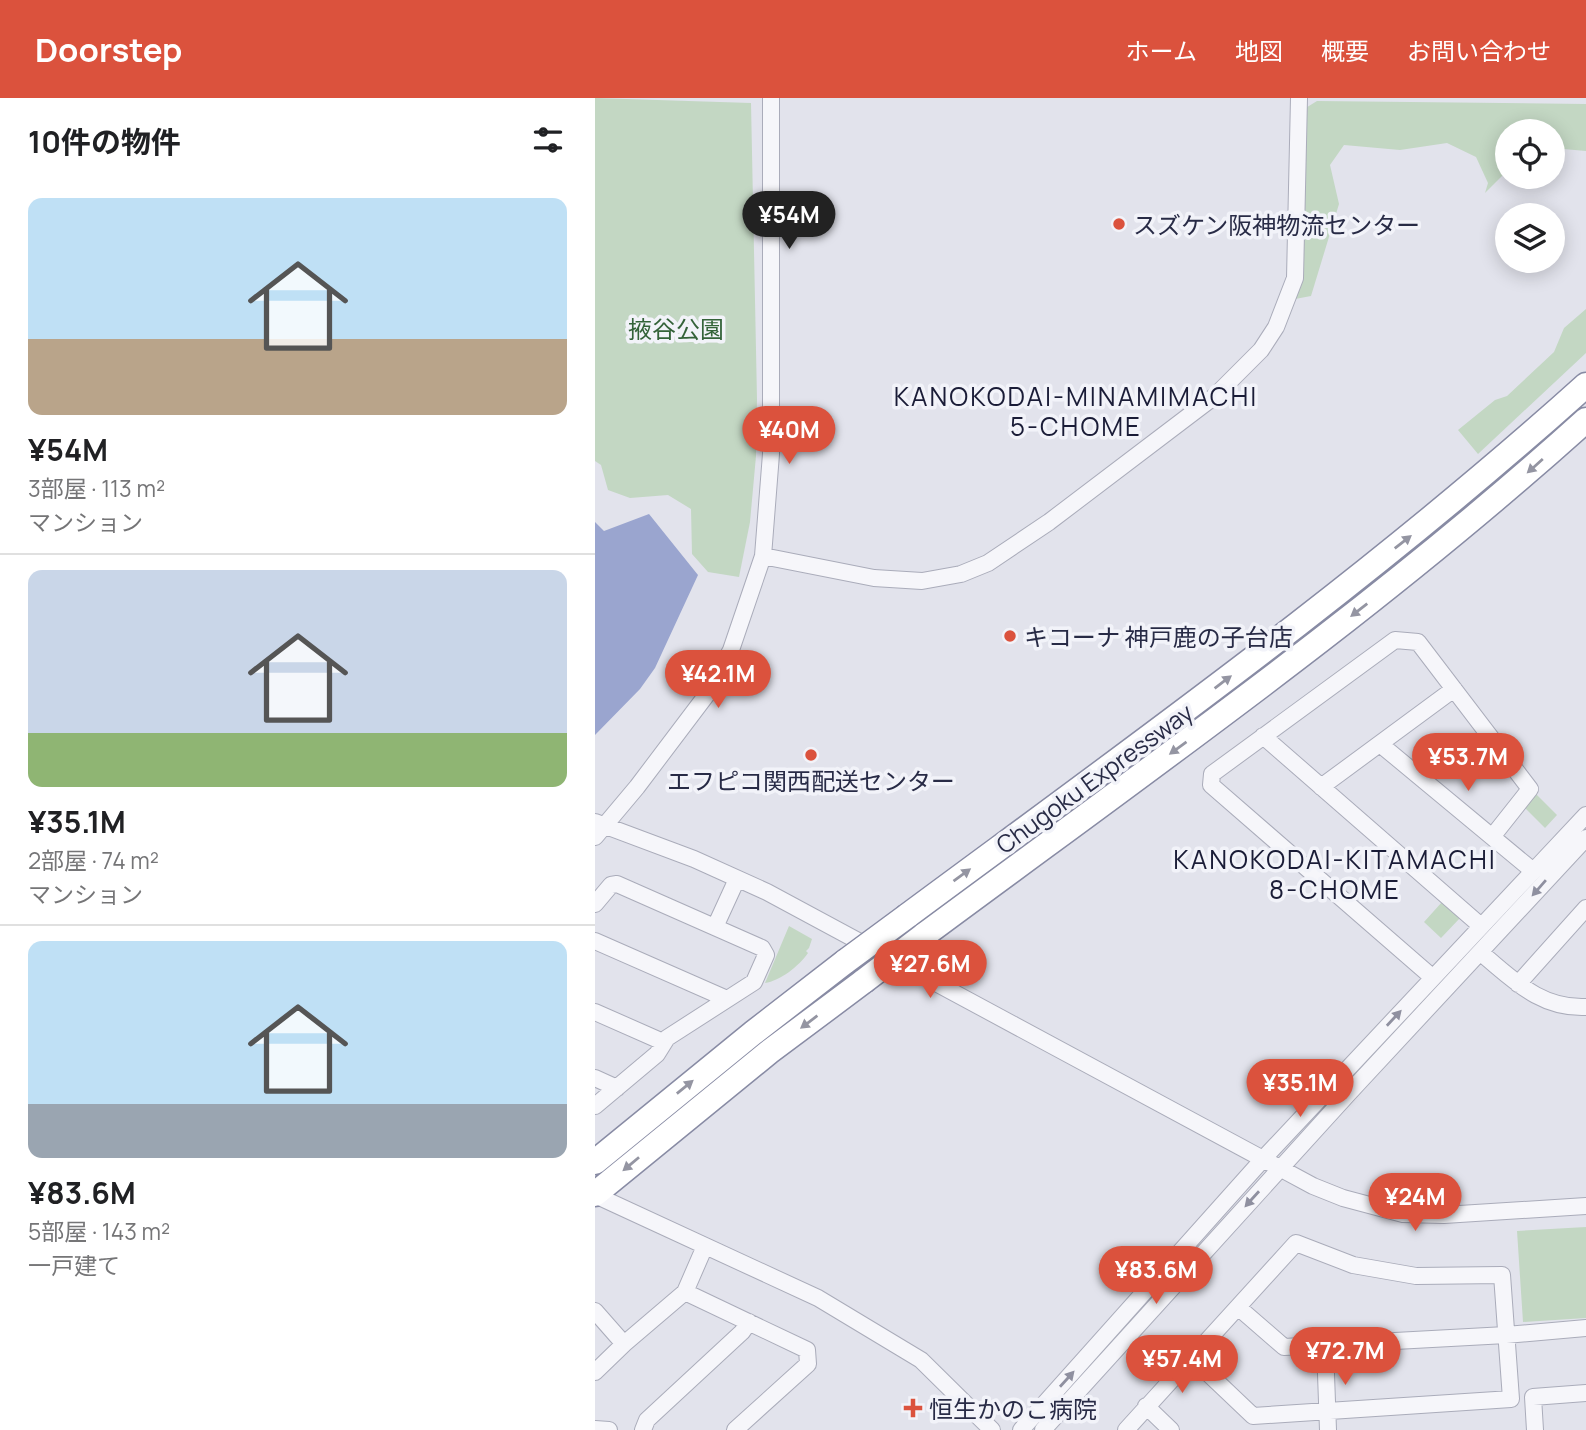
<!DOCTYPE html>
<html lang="ja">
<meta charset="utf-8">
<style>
body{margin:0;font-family:Manrope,"Noto Sans JP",sans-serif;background:#f6f6f6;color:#202124;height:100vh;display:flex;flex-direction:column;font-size:26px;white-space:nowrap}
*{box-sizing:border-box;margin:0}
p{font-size:23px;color:#757577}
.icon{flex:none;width:38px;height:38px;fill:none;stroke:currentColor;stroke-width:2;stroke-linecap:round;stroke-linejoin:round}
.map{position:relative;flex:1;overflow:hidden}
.side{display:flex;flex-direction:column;background:#fff;width:595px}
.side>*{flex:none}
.fabs{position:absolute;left:900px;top:21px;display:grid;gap:14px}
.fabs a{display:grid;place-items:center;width:70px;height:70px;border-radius:50%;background:#fff;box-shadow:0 4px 18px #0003;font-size:35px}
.price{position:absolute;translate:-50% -60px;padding:0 16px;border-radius:24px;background:#db523d;color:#fff;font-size:23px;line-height:46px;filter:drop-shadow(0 2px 4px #0008)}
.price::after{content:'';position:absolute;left:50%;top:42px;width:21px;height:16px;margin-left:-10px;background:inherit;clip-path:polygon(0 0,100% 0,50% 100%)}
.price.active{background:#222;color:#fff}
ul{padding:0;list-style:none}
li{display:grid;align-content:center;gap:14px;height:371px;padding:0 28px}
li+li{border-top:2px solid #e0e0e0}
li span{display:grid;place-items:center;height:217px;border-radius:14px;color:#555}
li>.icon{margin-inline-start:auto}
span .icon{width:126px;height:126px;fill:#fffc;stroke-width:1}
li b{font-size:30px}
h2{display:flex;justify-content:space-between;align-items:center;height:84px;padding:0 28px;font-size:30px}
header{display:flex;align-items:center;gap:42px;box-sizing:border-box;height:98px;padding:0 35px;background:#db523d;color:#fff}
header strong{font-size:33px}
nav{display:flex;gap:38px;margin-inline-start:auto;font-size:24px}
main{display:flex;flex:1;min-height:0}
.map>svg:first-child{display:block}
.green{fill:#c3d7c3}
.water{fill:#9aa5cf}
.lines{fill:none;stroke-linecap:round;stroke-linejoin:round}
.minor-casing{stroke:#aaacba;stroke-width:18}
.highway-casing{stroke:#888ba4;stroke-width:27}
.minor{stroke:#f6f6fa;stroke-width:16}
.highway{stroke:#fff;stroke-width:24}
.highway-bridge-casing{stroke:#888ba4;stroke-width:27;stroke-linecap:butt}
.highway-bridge{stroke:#fff;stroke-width:24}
.oneway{fill:#9495a2}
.oneway2{fill:#8f90a0}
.poi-dot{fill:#db523d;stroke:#f2f3f9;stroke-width:2.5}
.labels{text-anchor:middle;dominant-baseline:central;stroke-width:7;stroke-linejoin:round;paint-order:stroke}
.poi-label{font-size:24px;fill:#282b46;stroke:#f2f3f9;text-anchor:start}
.park-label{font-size:24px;fill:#346339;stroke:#f2f3f9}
.street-label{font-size:24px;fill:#282b46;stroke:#f2f3f9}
.neighbourhood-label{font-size:26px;letter-spacing:2px;fill:#1a1c37;stroke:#f2f3f9}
</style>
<header>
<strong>Doorstep</strong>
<nav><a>ホーム</a><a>地図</a><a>概要</a><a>お問い合わせ</a></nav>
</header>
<main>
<section class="side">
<h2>10件の物件<svg class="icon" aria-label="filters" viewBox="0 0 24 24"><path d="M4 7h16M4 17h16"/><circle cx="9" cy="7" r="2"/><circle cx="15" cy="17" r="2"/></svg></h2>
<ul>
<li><span style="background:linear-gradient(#bfe0f5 65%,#b9a48a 0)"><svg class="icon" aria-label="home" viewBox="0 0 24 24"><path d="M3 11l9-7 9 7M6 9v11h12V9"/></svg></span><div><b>¥54M</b><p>3部屋 · 113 m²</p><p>マンション</p></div></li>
<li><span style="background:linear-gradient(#c9d6e8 75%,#8fb573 0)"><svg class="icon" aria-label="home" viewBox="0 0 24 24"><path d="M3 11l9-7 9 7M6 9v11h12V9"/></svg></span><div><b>¥35.1M</b><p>2部屋 · 74 m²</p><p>マンション</p></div></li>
<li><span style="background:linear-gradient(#bfe0f5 75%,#9aa5b1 0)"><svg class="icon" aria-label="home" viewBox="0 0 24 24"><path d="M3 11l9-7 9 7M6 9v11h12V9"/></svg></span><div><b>¥83.6M</b><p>5部屋 · 143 m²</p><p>一戸建て</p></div></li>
</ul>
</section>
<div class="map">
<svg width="991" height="1332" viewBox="0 0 991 1332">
<rect width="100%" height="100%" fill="#e2e3ec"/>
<path class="green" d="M0,0l156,5 6,296 -1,57 -6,66 -11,55 -31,-5 -16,-18 -1,-45 -23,-14 -38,3 -22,-8 -7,-25 -6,-4z
M722,3l269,3v47l-34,-3v-17h-45v40l-22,22 3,-10 -12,-26 -29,-14 -47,7 -56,-5 -14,20 9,39 -28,92 -16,3 9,-37v-153z
M991,211v44l-108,101 -20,-24 37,-30 12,-4 47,-44 10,-24z
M941,696l21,21 -12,13 -21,-21z
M847,804l18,16 -19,20 -17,-16z
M194,828l23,13 -3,9 -3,3 2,2c-9,13 -28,28 -43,30z
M991,1129v91l-63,4 -6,-91z"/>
<path class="water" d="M54,416l49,61 -43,93 -15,21 -45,46v-213l9,9z"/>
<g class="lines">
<defs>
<path id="minor" d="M168,458l111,22 48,3 39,-7 27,-11 61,-41 166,-126 46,-46 15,-23 19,-49 4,-180
M668,638l218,190
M785,646l152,126
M726,689l133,-98
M0,724l99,37 73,33 546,294 30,12 60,16 41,1 142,-9
M0,739l42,-50 71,-94 23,-43 32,-94 8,-102v-356
M0,806l16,-19 6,-1 145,64 4,7 -12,27 -87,56 -10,16 -62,52
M120,829l22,-48
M0,843l132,58
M886,855c33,27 59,56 105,54
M837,879l-221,-192 1,-11 183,-134 23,2 112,147 -38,48
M923,886l68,-76
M0,914l68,30
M0,980l22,10
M0,1097l223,103 103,62 71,70
M90,1194l122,58 1,14 -73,66
M644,1210l45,39 222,-12 80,-7
M0,1213l29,33
M730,1248l3,84
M0,1274l29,-28 61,-52 20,-46
M551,1308l25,24
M0,1331l14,1
M48,1332l4,-10 95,-88 7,-10
M426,1332l243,-272 322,-343
M448,1332l305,-336 238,-256
M531,1332l170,-187 57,22 63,11 86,-1 9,124 -258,17 -61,-58
M940,1332l-2,-33 53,-4"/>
<path id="highway" d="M312,818c231,-171 465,-338 679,-531
M328,838c225,-167 455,-328 663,-516
M0,1064l158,-129 93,-72
M0,1096l174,-142 95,-71"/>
</defs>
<use href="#minor" class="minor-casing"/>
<use href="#highway" class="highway-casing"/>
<use href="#minor" class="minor"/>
<use href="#highway" class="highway"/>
<defs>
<path id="highway-bridge" d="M251,863l61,-45
M269,883l59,-45"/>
</defs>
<use href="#highway-bridge" class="highway-bridge-casing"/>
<use href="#highway-bridge" class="highway-bridge"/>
</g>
<defs><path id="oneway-solid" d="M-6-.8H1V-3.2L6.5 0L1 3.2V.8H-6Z" transform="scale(1.75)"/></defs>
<g class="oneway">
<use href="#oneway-solid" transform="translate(940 368) rotate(138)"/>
<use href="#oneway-solid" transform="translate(808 444) rotate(-38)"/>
<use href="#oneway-solid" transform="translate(764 512) rotate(142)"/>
<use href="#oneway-solid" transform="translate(628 584) rotate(-37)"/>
<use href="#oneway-solid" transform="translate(583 650) rotate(144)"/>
<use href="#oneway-solid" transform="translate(367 777) rotate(-36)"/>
<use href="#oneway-solid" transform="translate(214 924) rotate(143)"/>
<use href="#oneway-solid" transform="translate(90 989) rotate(-39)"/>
<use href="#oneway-solid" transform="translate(36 1066) rotate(140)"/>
</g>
<g class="oneway2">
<use href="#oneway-solid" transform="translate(944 790) rotate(131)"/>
<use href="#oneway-solid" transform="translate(799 920) rotate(-47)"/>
<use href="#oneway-solid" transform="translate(657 1101) rotate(132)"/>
<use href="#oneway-solid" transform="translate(472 1281) rotate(-48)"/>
</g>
<g class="poi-dot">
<circle cx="524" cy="126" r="7"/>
<circle cx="415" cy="538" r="7"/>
<circle cx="216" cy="657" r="7"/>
<path d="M314.5 1299.5h7v7h7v7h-7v7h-7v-7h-7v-7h7z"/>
</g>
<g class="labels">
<g class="poi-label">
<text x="538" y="126">スズケン阪神物流センター</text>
<text x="429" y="538">キコーナ 神戸鹿の子台店</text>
<text x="216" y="682" text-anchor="middle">エフピコ関西配送センター</text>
<text x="334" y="1310">恒生かのこ病院</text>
</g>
<g class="park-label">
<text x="81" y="230">掖谷公園</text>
</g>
<g class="street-label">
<text transform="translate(499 680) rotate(-36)">Chugoku Expressway</text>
</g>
<g class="neighbourhood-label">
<text x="481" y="298">KANOKODAI-MINAMIMACHI<tspan x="481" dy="30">5-CHOME</tspan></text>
<text x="740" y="761">KANOKODAI-KITAMACHI<tspan x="740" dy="30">8-CHOME</tspan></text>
</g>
</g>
</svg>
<div class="fabs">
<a><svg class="icon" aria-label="locate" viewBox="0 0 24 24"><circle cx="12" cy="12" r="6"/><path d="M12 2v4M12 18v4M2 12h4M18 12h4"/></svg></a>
<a><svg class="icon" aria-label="layers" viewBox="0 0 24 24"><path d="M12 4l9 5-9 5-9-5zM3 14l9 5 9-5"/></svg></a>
</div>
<b class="price active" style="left:194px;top:153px">¥54M</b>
<b class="price" style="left:194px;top:368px">¥40M</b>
<b class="price" style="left:123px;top:612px">¥42.1M</b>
<b class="price" style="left:873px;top:695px">¥53.7M</b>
<b class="price" style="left:335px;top:902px">¥27.6M</b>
<b class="price" style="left:705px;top:1021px">¥35.1M</b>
<b class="price" style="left:820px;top:1135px">¥24M</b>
<b class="price" style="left:561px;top:1208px">¥83.6M</b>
<b class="price" style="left:750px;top:1289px">¥72.7M</b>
<b class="price" style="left:587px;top:1297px">¥57.4M</b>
</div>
</main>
